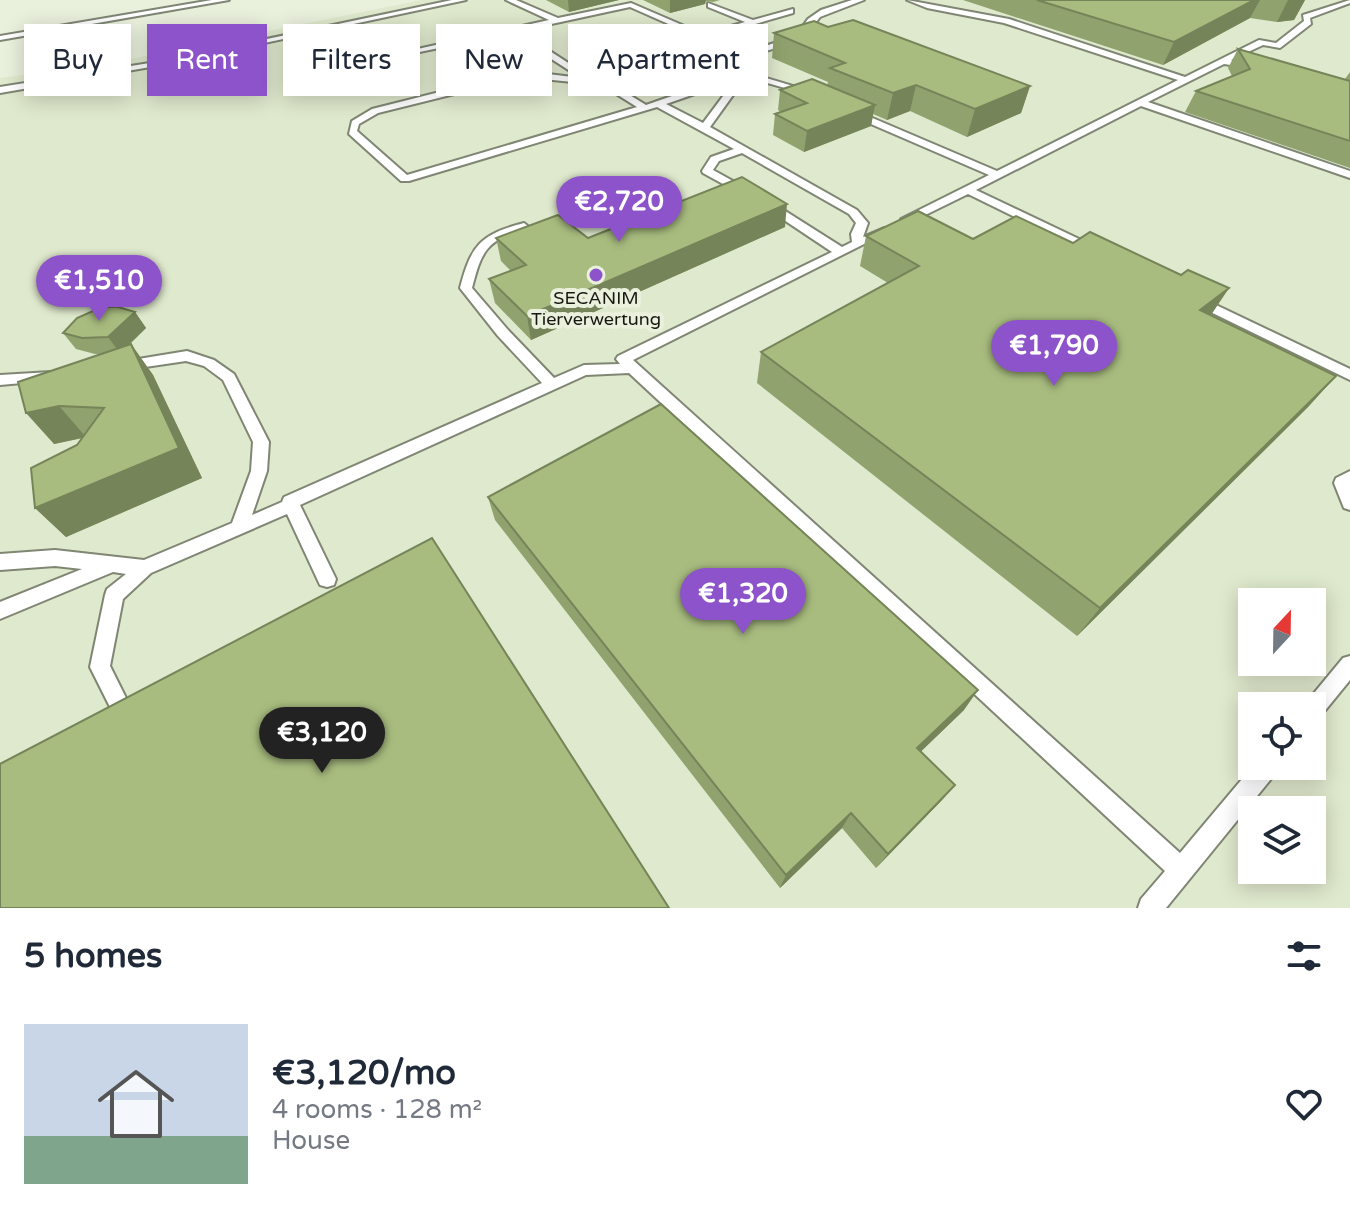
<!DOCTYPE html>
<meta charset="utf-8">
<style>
body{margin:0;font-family:"Varela Round",sans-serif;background:#f6f6f7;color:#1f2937;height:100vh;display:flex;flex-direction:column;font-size:30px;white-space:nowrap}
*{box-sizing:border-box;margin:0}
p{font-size:26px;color:#747a83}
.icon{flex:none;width:44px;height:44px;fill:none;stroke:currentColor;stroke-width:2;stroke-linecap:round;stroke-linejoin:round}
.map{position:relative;height:908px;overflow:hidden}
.side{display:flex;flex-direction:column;background:#fff;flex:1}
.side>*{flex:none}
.top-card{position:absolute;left:24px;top:24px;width:800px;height:72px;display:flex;gap:16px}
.needle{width:52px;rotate:22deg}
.controls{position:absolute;left:1238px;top:588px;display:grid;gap:16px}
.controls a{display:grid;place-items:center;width:88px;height:88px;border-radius:0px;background:#fff;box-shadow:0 4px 20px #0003;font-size:40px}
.price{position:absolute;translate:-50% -68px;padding:0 18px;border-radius:28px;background:#8c53cb;color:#fff;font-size:26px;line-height:52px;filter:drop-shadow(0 2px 4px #0008)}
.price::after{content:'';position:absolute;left:50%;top:48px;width:24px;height:18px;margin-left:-12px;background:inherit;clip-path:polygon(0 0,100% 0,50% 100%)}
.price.active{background:#222;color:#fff}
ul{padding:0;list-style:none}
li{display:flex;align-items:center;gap:24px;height:200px;padding:0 24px}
li span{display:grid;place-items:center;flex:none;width:224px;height:160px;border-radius:0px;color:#555}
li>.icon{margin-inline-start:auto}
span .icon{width:96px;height:96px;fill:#fffc;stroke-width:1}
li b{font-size:34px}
h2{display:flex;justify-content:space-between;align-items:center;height:96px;padding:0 24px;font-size:34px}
.chip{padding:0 28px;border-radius:0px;background:#fff;box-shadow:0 4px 20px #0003;font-size:28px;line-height:72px}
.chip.active{background:#8c53cb;color:#fff}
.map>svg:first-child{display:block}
.built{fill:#dfe9cd;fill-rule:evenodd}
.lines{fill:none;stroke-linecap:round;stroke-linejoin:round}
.lane-casing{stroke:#7f8674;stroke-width:4}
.lane{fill:#fff;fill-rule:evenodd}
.wall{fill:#90a26d}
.shaded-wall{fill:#768459}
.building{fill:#a8bc7f;stroke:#768459;stroke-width:2}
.poi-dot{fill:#8c53cb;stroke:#e9f0dc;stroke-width:3}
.labels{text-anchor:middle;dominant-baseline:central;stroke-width:8;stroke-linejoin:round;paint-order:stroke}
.far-poi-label{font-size:18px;fill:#151710;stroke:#e9f0dc}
</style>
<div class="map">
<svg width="1350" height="908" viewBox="0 0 1350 908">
<rect width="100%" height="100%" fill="#e9f0dc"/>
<path class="built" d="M422,0h928v908h-1350v-830l105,-14zM1252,602h60v60h-60zM1252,706h60v60h-60zM1252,810h60v60h-60z"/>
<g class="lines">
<defs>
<path id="lane" d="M212,0h17l-229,40v-4z
M452,0h14l-304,65 -162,28v-6l162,-26z
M506,0h10l42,18 73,-15 72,31 42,-12 -37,-15v-4l45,17 40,-11v4l-83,24 36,15 50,-16 12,-17 13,-9 31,-10h12l-44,17 -18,23 -49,15 6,4 -10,14 64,19v4l-67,-19 -36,50 147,83 11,13 -5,14 21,-9 6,3 -257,129 547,493 73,-87h25l-3,8 -109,134h-28l3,-9 24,-28 -536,-498 -43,2 -286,130 36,74 -2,6 -7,2 -7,-2 -33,-71 -136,59 -28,26 -13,67 20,40 -3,7 -7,3 -7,-3 -23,-46 15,-72 2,-6 19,-15 -13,-2 -113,47v-17l82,-33 -27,-3 -55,4v-16l55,-4 89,10 88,-37 19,-52 2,-29 -30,-62 -19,-14 -18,-5 -61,9 -7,-5 2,-3 67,-11 27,9 20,14 35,68 -2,29 -15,44 30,-13 2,-5 258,-114 -44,-47 -38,-48c11,-43 21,-54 64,-65l22,18 -2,3h-8l-14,-14c-36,10 -41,23 -50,58l36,42 46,48 30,-13 36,-1 -4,-5 2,-3 214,-104 -69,-46v-4h8l71,45 10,-5 -1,-8 5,-11 -7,-9 -107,-61 -23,8 -6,9 38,21v4h-8l-40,-22 -1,-2 9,-14 23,-8 -77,-42 -248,74h-8l-52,-47 3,-13 20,-12 151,-38 58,7 -70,-45 -130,27 -4,-2 172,-38zM630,7l120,53 -9,12 -95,33 -39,-24 -14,-2 -74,-48zM523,77l79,8 35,22 -230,68 -50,-44 2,-7 19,-11zM735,80l-32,43 -37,-19z
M907,0l102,19 176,58 74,-37 17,3 28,-22 -1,-6 47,-15v3l-40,15 1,6 -31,24 -17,-3 -32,15 6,2v4l-13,-2 -76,38 202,69v7l-209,-72 -165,84 122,58v6h-8l-122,-60 -59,29h-8v-4l88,-44 -139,-60v-4h6l141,60 181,-91 -174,-57 -77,-15z
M1195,295l155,74v11l-160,-78 -1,-3z
M51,372l7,5 -2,3 -56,5v-10z
M1350,471v39l-6,-2 -10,-25 2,-5z
M1350,656v24l-31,38 -7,3v-15h-8l1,-2 38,-46z"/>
</defs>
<use href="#lane" class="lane-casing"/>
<use href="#lane" class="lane"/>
</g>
<path class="wall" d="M546,0h73l-50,12z
M643,0h77l-7,2 -7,-1 -1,3 -35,9z
M963,0h342l-11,20 -17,2 -27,-4 -87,47z
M828,27l202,59 -9,27 -54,24 -57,-26 -23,9 -14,-6 -2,12 -67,26 -31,-17 2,-21 6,-2 -3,-2 2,-20 47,-4 1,-4 -56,-24 2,-25z
M1238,49l107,30 5,-7v96l-165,-56 11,-21 36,-15 -4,-8z
M785,227l-254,113 -36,-37 -6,-24 22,-8 -10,-10 -5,-23h92z
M866,236l207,7 156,45 -18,27 125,61 -28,31 -231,229 -320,-253 4,-31 127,-69 -28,-17z
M135,312l11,16 -17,17 2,-1 22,31 49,103 -136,59 -31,-29 48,-70 -29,6 -36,-62 85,-28h-8l-19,-5 -13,-16z
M488,497l476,213 -43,41 34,34 -14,16 -65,67 -34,-40 -62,60 -285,-368z"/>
<path class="shaded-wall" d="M568,0h51l-50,12z
M670,0h36l-1,4 -35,9z
M1254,0h6l-10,18 -87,47 11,-23z
M1288,0h17l-11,20 -17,2z
M916,85l-6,26 -23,9 6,-27z
M1030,86l-9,27 -54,24 8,-28z
M875,105l-4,21 -67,26 3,-21z
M787,204l-2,23 -254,113 -4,-24z
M1229,288l-21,31 -8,-9z
M135,312l11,16 -26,25 -12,-16z
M131,344l22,31 49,103 -136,59 -31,-29 144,-60z
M1336,376l-28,31 -231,229 23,-28z
M59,406l27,31 -32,7 -28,-31z
M978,690l-14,20 -58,56 11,-18z
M955,785l-14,16 -65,67 12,-14z
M851,813l-9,15 -62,60 6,-13z"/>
<path class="building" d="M1037,0h217l-80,42z
M853,20l177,66 -55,23 -59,-24 -23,8 -63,-25 15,-5 -71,-30 40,-12 14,6z
M1238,49l112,32v60l-154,-50 54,-22z
M812,79l63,26 -68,26 -32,-17 32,-11 -27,-13z
M742,177l45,27 -260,112 -38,-37 37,-14 -30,-27 62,-23 30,23z
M918,211l55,28 43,-23 57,27 17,-11 91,43 7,-5 41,18 -29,22 136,66 -236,232 -339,-256 158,-86 -53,-30z
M102,307h16l17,5 -27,25 -26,1 -19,-5 14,-15z
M131,344l48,104 -144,60 -4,-40 46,-23 27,-37 -45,-2 -33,7 -8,-31z
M661,404l317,286 -61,58 38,37 -67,69 -37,-41 -65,62 -298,-378z
M432,538l237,370h-669v-144z"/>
<circle class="poi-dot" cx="596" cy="275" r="8"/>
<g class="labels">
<g class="far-poi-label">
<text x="596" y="298">SECANIM<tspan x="596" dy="21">Tierverwertung</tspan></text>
</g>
</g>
</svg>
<div class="controls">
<a><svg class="needle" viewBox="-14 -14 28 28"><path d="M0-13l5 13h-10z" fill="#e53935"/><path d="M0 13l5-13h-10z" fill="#747a83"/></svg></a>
<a><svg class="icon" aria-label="locate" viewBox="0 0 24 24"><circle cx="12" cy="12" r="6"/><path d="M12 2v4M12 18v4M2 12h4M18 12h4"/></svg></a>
<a><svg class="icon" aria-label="layers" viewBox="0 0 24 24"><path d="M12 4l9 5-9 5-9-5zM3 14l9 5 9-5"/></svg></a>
</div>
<b class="price" style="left:619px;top:244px">€2,720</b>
<b class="price" style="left:99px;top:323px">€1,510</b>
<b class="price" style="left:1054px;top:388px">€1,790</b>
<b class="price" style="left:743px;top:636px">€1,320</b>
<b class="price active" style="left:322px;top:775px">€3,120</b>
<div class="top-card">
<a class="chip">Buy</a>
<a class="chip active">Rent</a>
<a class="chip">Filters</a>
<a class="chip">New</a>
<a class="chip">Apartment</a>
</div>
</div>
<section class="side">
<h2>5 homes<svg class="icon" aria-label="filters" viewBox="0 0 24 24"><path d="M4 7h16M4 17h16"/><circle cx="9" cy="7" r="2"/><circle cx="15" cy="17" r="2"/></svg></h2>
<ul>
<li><span style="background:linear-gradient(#c9d6e8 70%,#7fa58c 0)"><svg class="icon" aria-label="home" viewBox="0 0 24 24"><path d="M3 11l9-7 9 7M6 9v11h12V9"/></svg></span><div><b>€3,120/mo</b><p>4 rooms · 128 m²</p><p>House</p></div><svg class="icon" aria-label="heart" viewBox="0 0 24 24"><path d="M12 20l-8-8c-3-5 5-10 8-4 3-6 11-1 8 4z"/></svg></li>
</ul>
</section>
